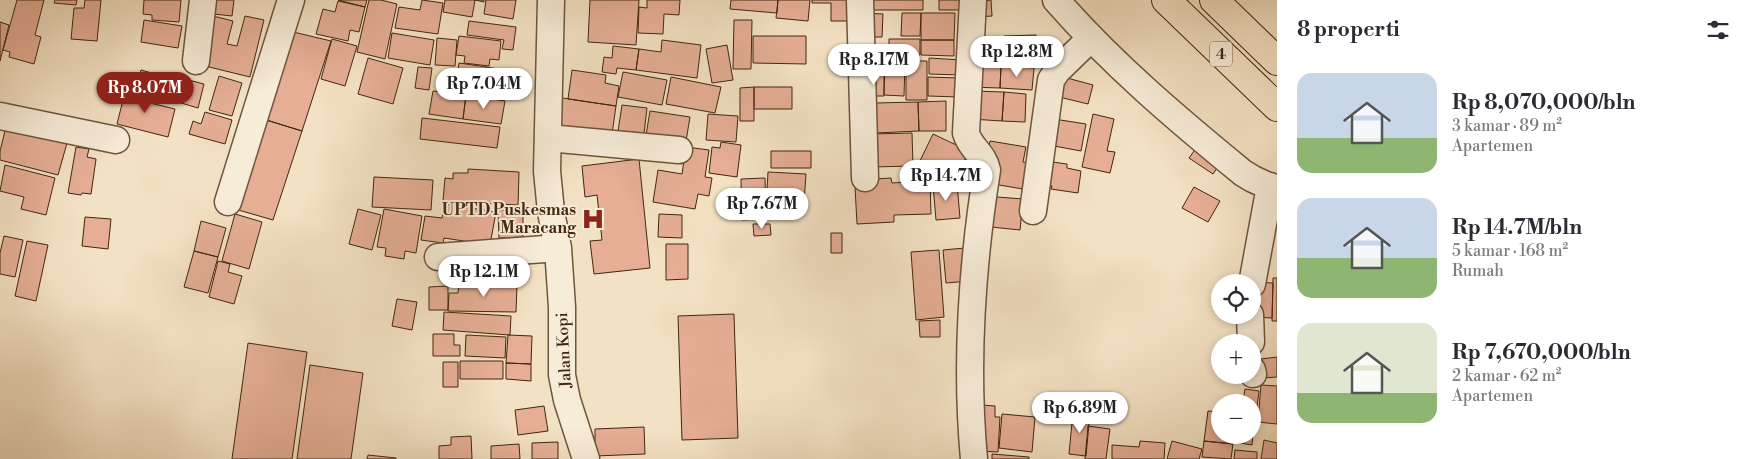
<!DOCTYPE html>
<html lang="id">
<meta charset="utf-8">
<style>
body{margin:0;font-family:"Libre Bodoni",serif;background:#f2f2f3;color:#2b2b33;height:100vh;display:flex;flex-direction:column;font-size:19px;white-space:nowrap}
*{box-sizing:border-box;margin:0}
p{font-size:16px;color:#7c7c81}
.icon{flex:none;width:28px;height:28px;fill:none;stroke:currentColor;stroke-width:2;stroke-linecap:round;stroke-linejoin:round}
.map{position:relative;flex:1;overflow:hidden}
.side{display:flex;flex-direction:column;background:#fff;width:475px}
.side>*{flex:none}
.tools{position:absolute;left:1211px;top:274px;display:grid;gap:10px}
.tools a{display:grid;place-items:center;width:50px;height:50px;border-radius:50%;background:#fff;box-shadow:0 2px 8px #0003;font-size:25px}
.price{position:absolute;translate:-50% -42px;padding:0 11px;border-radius:18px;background:#fff;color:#222;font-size:16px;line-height:32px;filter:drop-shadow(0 1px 2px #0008)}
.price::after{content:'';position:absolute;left:50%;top:30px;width:15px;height:11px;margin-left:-8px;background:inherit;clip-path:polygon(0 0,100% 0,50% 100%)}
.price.active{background:#8f2418;color:#fff}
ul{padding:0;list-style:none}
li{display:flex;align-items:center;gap:15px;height:125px;padding:0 20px}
li span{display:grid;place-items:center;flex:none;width:140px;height:100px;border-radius:15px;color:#555}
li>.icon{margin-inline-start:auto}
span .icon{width:60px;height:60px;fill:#fffc;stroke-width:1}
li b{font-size:21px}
h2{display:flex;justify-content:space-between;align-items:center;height:60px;padding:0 20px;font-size:21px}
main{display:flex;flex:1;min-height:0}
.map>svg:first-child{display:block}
.building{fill:#e5ae95;stroke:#422610}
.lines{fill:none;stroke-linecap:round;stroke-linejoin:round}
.minor-casing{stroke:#6e553d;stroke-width:29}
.highway-casing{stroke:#422610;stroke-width:30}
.minor{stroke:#f7ecd8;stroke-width:26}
.highway{stroke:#f3e1c3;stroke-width:28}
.labels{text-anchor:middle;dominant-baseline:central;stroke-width:4;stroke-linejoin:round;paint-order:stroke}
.shield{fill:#f7ecd8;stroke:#78614c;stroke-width:1}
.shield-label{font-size:15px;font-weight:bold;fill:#422610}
.poi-label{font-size:16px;font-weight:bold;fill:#422610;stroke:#f7ecd8;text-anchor:end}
.street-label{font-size:16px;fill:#422610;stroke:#f7ecd8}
</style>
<main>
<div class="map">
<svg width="1277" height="459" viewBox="0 0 1277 459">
<rect width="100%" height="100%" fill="#f3e1c3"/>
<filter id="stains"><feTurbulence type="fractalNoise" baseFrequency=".004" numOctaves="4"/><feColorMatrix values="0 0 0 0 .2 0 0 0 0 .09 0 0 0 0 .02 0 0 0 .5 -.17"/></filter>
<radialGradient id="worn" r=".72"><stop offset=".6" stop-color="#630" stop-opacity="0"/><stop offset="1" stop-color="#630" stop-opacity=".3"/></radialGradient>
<path class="building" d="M17,0h27l-9,35 6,2 -7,27 -25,-7 1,-5 -7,-2z
M55,0h22l-1,5 -22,-2z
M85,0h16l-4,41 -26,-2 3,-31h10z
M144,0h37l-2,22 -27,-2v-5l-9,-1z
M207,0h27l-2,16 -27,-3z
M338,0h29l-2,7z
M369,0h12l16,4 -12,55 -28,-7z
M422,0l21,3 -5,31 -43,-6 4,-21 21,3z
M445,0h39v2l-9,-2 -3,17 -29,-5z
M486,0h30l-3,19 -29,-5z
M590,0h49l-3,45 -48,-3z
M647,0h33l-1,15 -15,-1 -1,20 -25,-1 1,-26 8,1z
M731,0h47l-1,13 -47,-4z
M778,0h32l-2,21 -32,-3z
M812,0h39v21h-20v-18h-19z
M864,0h59v10h-59z
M939,0h25v10h-25z
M991,0l1,16 -17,1 -1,-15z
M338,1l27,6 -6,25 -9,-2 -2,11 -32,-7 7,-25 12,3z
M862,13l21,1 -1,23h-20z
M902,13h19l-1,23h-19z
M921,13h34l-1,27h-33z
M209,15l24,6 -6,23 10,2 8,-30 19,4 -14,57 -53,-13z
M144,20l38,6 -4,22 -37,-6z
M734,20h18l-1,49h-18z
M469,21l47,6 -3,23 -11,-1 2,-9 -37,-5z
M0,22l9,3 -9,36z
M289,31l42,10 -29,90 -39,-12z
M392,33l42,7 -4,25 -42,-7z
M1036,35v12h10v17l-42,1v-29z
M459,36l42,5 -2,19 -9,-1 -1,7 -25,-3 1,-7 -9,-1z
M753,36h53v28l-53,-1z
M972,37l26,1 -1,26 -26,-1z
M437,38l20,2 -2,26 -20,-1z
M332,39l25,7 -12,40 -24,-7z
M889,39h31v16h-31z
M662,40l39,5 -4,33 -61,-8 3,-21 22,3z
M863,40h11l1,19h8v14h-20z
M921,40h33v16l-33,-1z
M727,45l6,35 -21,3 -6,-34z
M613,46l26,3 -3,21 -19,-2 -1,6 -14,-2 2,-15 8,1z
M368,58l35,10 -10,36 -35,-10z
M929,58l33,2 -1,15 -32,-1z
M906,61h21v39h-21z
M459,63l27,4 -4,26 -27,-5z
M885,64h20l-1,32 -20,-1z
M971,65l30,1 -1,22 -30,-1z
M1001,66l33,2 -2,22 -32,-2z
M418,67l14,1 -3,22 -14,-2z
M486,67l25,4 -4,26 -25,-4z
M141,70l35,10 -4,16 -35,-10z
M572,70l34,5 -1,8 14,3 -3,20 -48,-7z
M623,72l44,8 -5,25 -44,-8z
M884,75v21h-21v-20z
M1056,75l37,10 -5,19 -37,-9z
M219,76l23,7 -10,33 -23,-6z
M177,77l27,7 -6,24 -27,-8z
M671,77l50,10 -6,26 -49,-9z
M928,77l31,1v19l-31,-1z
M754,87v34h-14v-33z
M754,87h38v22h-38z
M126,88l23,5 -3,9 29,7 -7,28 -51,-13z
M433,91l33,4 -3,24 -34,-5z
M973,91l31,1 -2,29 -31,-2z
M1004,92l22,2 -1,28 -23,-1z
M466,95l39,6 -4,23 -38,-5z
M556,97l60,9 -4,28 -61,-1z
M946,101v30h-27l-1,-29z
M918,102l1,29 -44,2v-30z
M622,105l25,3 -4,34 -26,-4z
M650,111l40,6 -4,24 -40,-6z
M205,112l27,8 -7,24 -36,-10 4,-13 8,3z
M708,114l30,2 -2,26 -30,-2z
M1093,114l21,5 -7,32 8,1 -5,21 -28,-6z
M422,118l78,9 -3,21 -77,-9z
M263,119l39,12 -29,89 -38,-11z
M1054,119l32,5 -5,27 -32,-6z
M6,127l61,16 -9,32 -58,-15v-9z
M912,133l1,33 -41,1 -2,-33z
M933,134l36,17 -15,31 -36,-17z
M990,141l36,6 -3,15 11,2 -5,26 -42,-7 -1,-21z
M721,142l20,3 -4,32 -28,-4 3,-26 8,1z
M76,147l13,2 -2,8 9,2 -5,35 -9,-1 -1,2 -13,-2z
M686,147l23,3 -4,27 7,1 -3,18 -11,-2 -3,15 -42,-7 5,-32 24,4z
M1197,147l23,17 -7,10 -24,-16z
M771,151h40v17h-40z
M639,159l11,109 -56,6 -4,-33 12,-1 -5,-45 -12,2 -3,-31z
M1045,161l22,3v4l14,3 -3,22 -27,-4 1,-3 -10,-1z
M5,165l50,13 -9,37 -25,-6 3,-12 -24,-6z
M468,169l51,3 -1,33 -75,-4 2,-23 8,1v-6h15z
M768,172l38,2 -2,28h-17v7l-21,-1z
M922,173l1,8 7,-1 1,34 -37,1v7l-37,2 -2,-37 20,-1v-7l16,-1 1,5 16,-1v-8z
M374,177l59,3 -2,30 -59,-3z
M765,178l1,41 -24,1 -1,-41z
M957,183l3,35 -24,2 -3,-35z
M1194,187l26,14 -12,21 -26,-14z
M984,196l39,3 -3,31 -39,-4z
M445,204l51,8 -6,33 -46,-7 -1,5 -22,-3 4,-24 17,2z
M358,209l23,6 -9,35 -23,-6z
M384,209l38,7 -6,37 -11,-2 -1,8 -19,-3 1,-8 -9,-1z
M498,210h25v27l-24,1z
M235,214l27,8 -13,47 -27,-8z
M659,214l23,1v23l-24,-1z
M85,217l26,2 -3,30 -26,-3z
M201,221l25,7 -8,29 -24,-6z
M753,224h17l1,11 -17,1z
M831,233h11v20h-11z
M4,236l19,4 -8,37 -15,-3v-21z
M27,241l21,4 -12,56 -21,-5z
M666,244h22v35l-22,1z
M965,248l4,33 -23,2 -3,-33z
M939,250l5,67 -28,3 -5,-68z
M194,251l24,6 -10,36 -24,-6z
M460,256l42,6 -1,22 -43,-2z
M218,261l12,3 -2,8 14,4 -8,28 -25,-7z
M1273,278h4v43h-5z
M1254,282l19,1 -1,35 -19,-1z
M459,283l58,2 -1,27 -68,-1 1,-18h9z
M448,286v24h-19v-23z
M397,299l20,3 -5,28 -20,-4z
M444,312l67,4 -1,19 -67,-5z
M734,314l4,124 -56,2 -4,-124z
M940,320v17h-20l-1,-16z
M433,334h21v11h6v11h-27z
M466,335l40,2 -1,21 -40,-2z
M508,335l24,1 -1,28 -25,-1z
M248,343l59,9 -15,107h-60z
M1277,357v20l-14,1 -2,-19z
M460,361h43v18h-43z
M443,362h15v25h-15z
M506,363l25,1v17l-25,-2z
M310,365l53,8 -12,86h-54z
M1261,385l16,1v38l-19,-2z
M1245,389l14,2 -4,32h-3v-21h-9z
M982,405l13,1v11h5l-2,35 -19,-1z
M544,406l4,25 -30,4 -3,-25z
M1208,411l12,1v23h14l-1,9 -29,-3z
M1073,412l17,1 -4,43 -17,-2z
M1002,414l33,3 -3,35 -33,-4z
M1088,426l22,3 -4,30h-21z
M1252,426h2l-2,19 -18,-3 1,-7h17z
M644,427l1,27 -50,2v-27z
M471,436l1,23h-33v-13l12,-1v-8z
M1264,440l13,3v16h-16z
M1140,441l25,2 -1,16h-52v-14l27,2z
M1172,441l30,8 -3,10h-32z
M1204,441l29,3 -2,15 -29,-2z
M558,442v17h-26v-16z
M519,444l1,15h-29v-13z
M1235,450l22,2v7h-23z
M992,454l37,3v2h-37z
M368,455l28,3v1h-29z"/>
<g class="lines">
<defs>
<path id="minor" d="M551,0l-4,171 4,41 7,36 4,59v68l5,25 19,59
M860,0l5,178
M973,0l-7,133c4,15 18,21 21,37 -15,95 -22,193 -13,289
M1056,0c56,64 121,119 187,173l10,6 24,11
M196,61l7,-61
M0,116l116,24
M548,138l131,12
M228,202l63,-202
M1033,211l18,-131 6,-9 34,-33
M438,257l120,-9
M1252,284l18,-98
M1250,315l1,27
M1252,370l1,4"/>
<path id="highway" d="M1166,0l111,107
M1214,0l63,61"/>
</defs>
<use href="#minor" class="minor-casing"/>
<use href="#highway" class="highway-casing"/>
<use href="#minor" class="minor"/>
<use href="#highway" class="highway"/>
</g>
<defs>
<symbol id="hospital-bare" viewBox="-9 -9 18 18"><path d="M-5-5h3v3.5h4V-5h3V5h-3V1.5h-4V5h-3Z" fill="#8f2418" stroke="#f7ecd8" stroke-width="2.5" paint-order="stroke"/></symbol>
</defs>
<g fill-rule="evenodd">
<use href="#hospital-bare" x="577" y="203" width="32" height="32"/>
</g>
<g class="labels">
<rect class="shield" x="1210" y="41.5" width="22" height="25" rx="4"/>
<g class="shield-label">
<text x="1221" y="54">4</text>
</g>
<g class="poi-label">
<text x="576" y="210">UPTD Puskesmas<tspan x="576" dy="18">Maracang</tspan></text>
</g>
<g class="street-label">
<text transform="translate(564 350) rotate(-93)">Jalan Kopi</text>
</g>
</g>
<rect width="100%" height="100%" filter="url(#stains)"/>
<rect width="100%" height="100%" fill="url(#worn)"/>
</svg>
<div class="tools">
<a><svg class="icon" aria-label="locate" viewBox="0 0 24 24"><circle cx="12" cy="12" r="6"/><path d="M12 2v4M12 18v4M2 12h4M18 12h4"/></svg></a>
<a>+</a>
<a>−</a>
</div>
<b class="price" style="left:1017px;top:78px">Rp 12.8M</b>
<b class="price" style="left:874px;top:86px">Rp 8.17M</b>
<b class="price" style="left:484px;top:110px">Rp 7.04M</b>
<b class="price active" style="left:145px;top:114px">Rp 8.07M</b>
<b class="price" style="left:946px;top:202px">Rp 14.7M</b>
<b class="price" style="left:762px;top:230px">Rp 7.67M</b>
<b class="price" style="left:484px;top:298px">Rp 12.1M</b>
<b class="price" style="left:1080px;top:434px">Rp 6.89M</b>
</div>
<section class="side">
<h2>8 properti<svg class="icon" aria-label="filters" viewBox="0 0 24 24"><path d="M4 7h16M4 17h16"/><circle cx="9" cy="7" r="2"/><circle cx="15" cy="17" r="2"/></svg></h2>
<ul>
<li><span style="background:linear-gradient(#c9d6e8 65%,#8fb573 0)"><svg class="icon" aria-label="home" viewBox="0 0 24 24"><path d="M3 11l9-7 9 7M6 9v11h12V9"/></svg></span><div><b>Rp 8,070,000/bln</b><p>3 kamar · 89 m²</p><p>Apartemen</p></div></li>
<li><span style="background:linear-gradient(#c9d6e8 60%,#8fb573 0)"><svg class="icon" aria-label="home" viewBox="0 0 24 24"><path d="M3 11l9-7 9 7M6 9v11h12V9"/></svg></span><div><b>Rp 14.7M/bln</b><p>5 kamar · 168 m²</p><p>Rumah</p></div></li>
<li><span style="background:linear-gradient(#dfe7d0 70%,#8fb573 0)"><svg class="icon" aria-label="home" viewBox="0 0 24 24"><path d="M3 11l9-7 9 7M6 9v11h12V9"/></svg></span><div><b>Rp 7,670,000/bln</b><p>2 kamar · 62 m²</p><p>Apartemen</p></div></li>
</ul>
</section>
</main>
